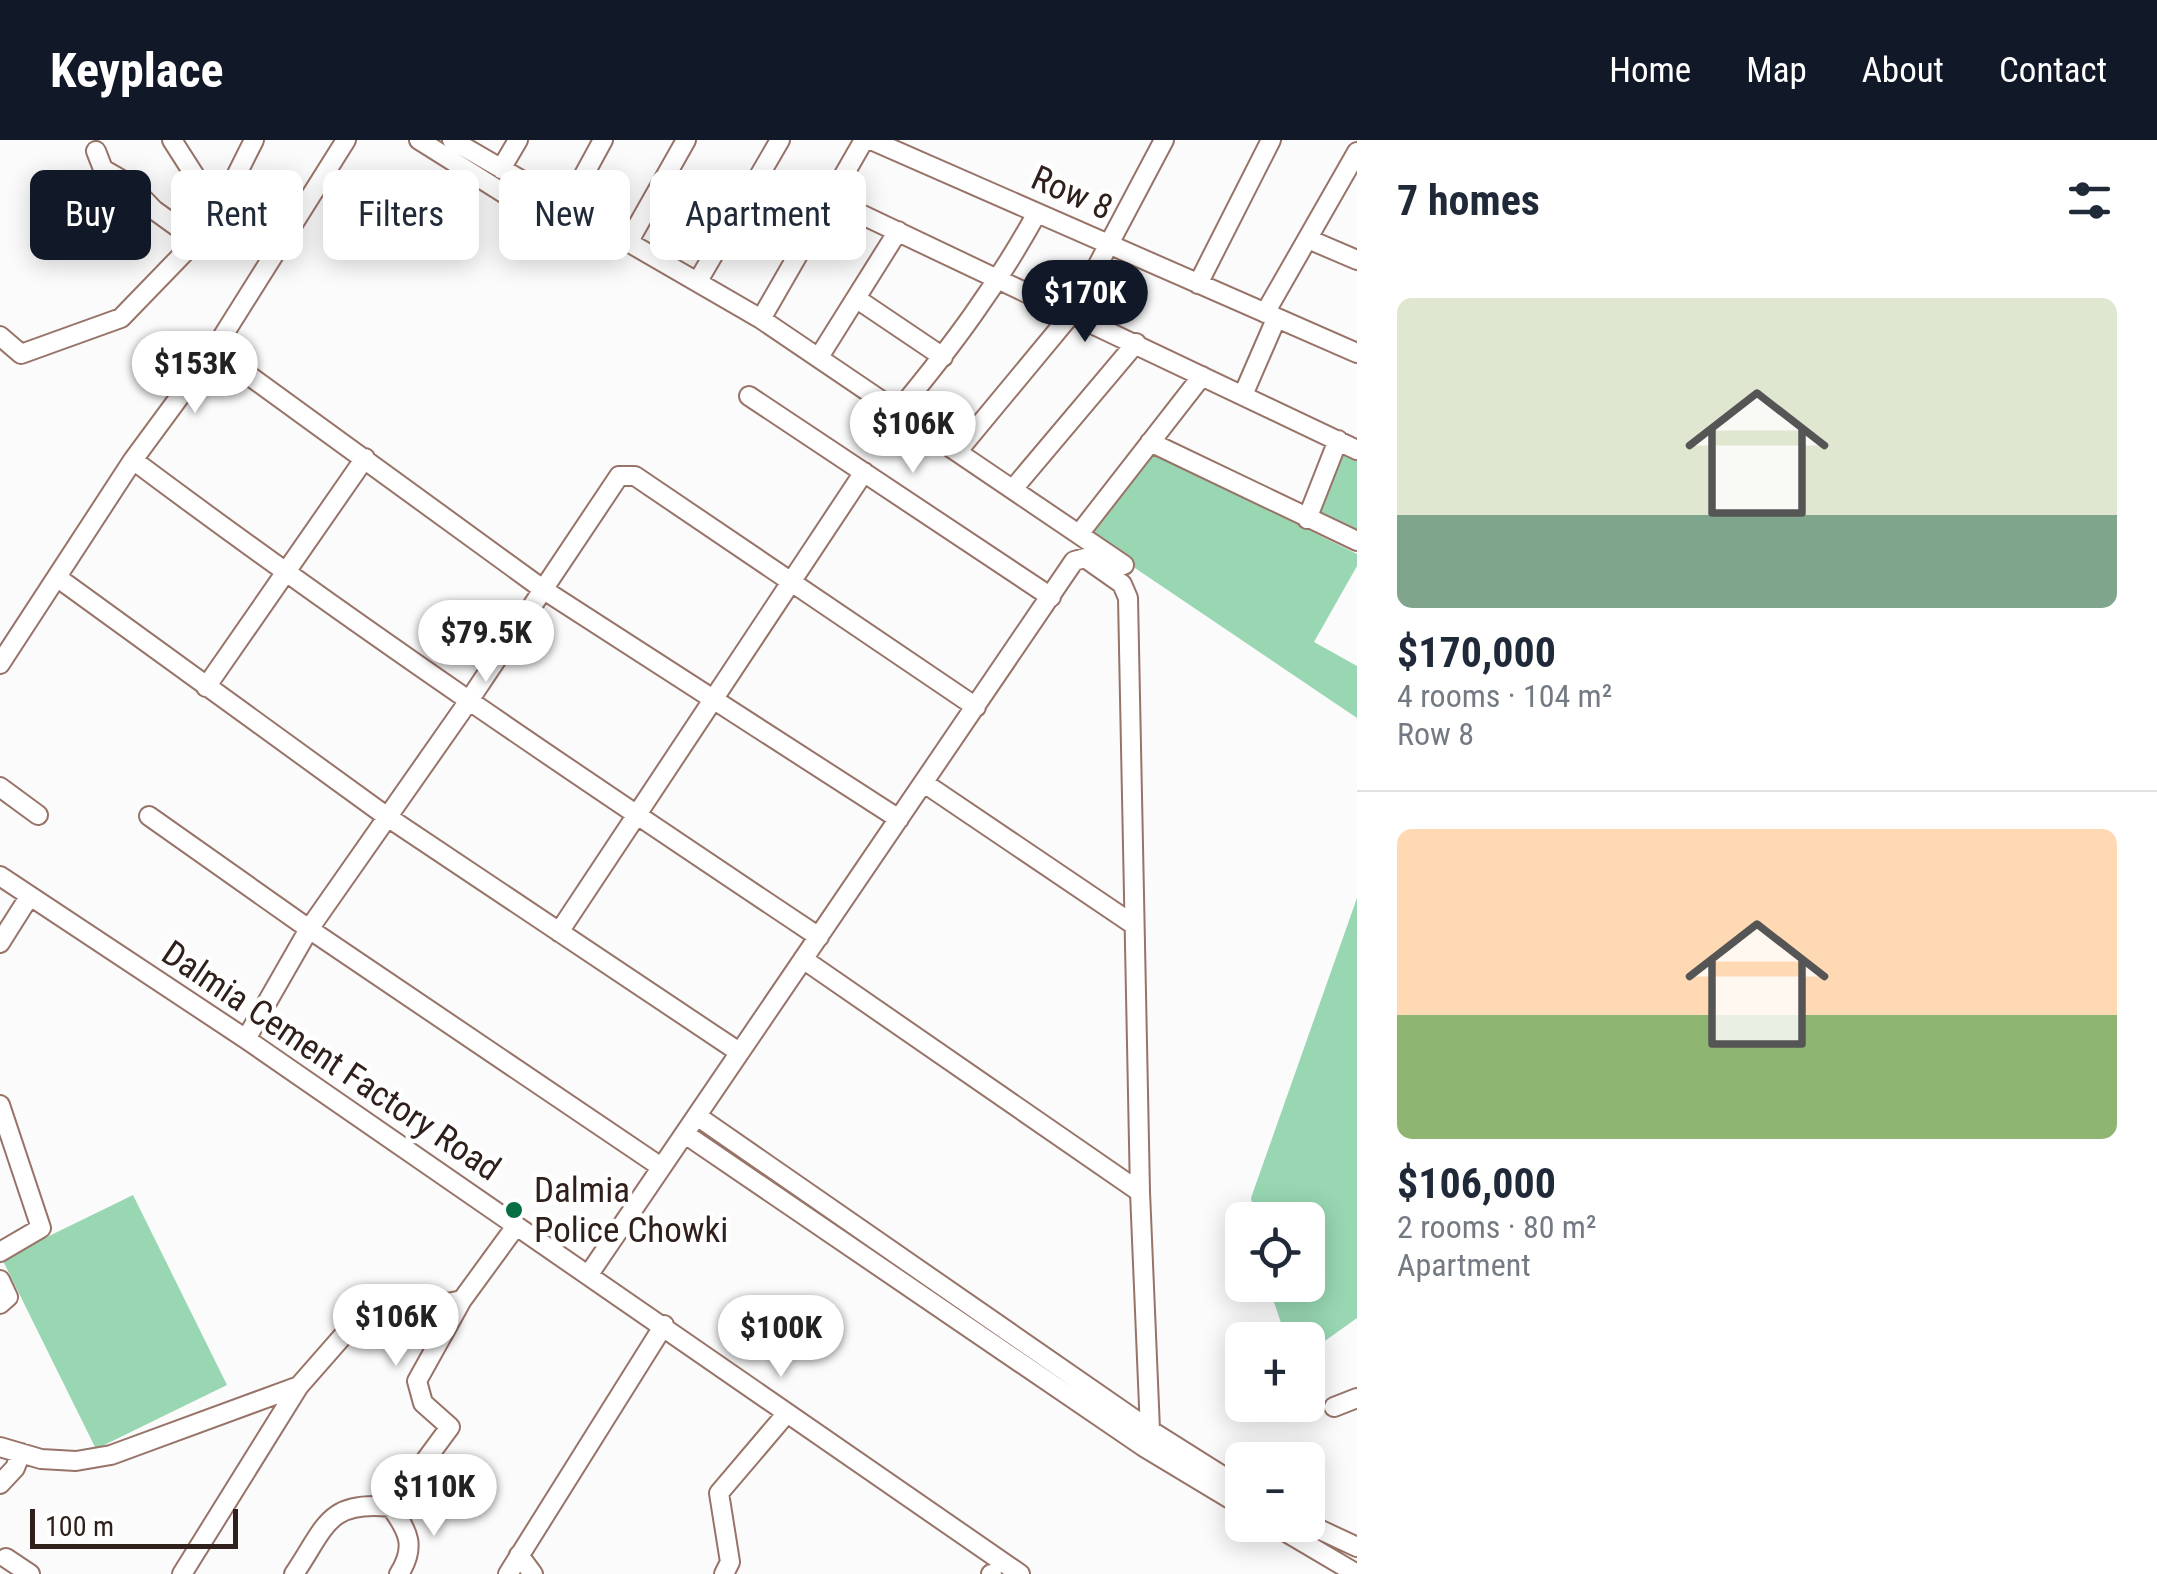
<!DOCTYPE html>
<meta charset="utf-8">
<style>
body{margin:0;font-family:"Roboto Condensed",sans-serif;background:#f6f6f7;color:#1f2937;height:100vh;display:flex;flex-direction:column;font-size:38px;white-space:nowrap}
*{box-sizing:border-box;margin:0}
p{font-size:32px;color:#747a83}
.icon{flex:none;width:55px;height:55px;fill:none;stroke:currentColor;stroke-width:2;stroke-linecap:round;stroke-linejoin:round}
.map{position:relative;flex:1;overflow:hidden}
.panel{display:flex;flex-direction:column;background:#fff;width:800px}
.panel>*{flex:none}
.hud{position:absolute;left:30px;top:30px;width:950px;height:90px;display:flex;gap:20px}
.tools{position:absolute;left:1225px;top:1062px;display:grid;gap:20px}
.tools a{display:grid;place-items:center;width:100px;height:100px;border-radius:15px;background:#fff;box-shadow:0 5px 25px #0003;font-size:50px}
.scale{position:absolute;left:30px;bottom:25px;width:208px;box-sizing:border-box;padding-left:10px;border:5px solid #2f201b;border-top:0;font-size:28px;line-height:35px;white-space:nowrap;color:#2f201b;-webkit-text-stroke:8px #fff;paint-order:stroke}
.price{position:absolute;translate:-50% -85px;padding:0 22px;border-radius:35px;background:#fff;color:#222;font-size:32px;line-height:65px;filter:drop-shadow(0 2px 5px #0008)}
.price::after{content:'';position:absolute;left:50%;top:60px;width:30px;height:22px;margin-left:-15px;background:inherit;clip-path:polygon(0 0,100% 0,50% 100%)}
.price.on{background:#111827;color:#fff}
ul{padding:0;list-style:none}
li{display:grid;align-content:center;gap:20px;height:530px;padding:0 40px}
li+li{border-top:2px solid #e0e1e3}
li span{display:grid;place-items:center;height:310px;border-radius:15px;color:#555}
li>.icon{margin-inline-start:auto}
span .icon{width:180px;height:180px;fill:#fffc;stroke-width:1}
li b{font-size:42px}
h2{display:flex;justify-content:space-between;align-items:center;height:120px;padding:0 40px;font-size:42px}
.chip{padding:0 35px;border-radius:15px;background:#fff;box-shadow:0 5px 25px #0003;font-size:35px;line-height:90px}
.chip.on{background:#111827;color:#fff}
header{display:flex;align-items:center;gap:60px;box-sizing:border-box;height:140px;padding:0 50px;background:#111827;color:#fff}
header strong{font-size:48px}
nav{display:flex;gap:55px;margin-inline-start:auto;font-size:35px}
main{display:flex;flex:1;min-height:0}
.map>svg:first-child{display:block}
.green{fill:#98d7b2}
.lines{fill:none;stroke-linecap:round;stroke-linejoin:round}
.minor-casing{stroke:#987368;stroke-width:22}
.minor{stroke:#fff;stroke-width:18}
.poi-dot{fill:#086e44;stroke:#fff;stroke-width:4}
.labels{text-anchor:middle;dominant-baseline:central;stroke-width:9;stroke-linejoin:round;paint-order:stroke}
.street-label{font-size:35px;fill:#2f201b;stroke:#fff}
.poi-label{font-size:35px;fill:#2f201b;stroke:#fff;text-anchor:start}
</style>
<header>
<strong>Keyplace</strong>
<nav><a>Home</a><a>Map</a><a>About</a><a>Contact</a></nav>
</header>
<main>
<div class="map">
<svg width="1357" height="1434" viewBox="0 0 1357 1434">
<rect width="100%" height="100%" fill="#fbfbfb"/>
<path class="green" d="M1341,307l16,8v81l-44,-19z
M1153,313l204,101v12l-43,76 43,24v52l-268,-181z
M1357,758v420l-49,35v-13h-21l-19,-55h40v-65h-53l-4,-22z
M133,1055l94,190 -131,64 -94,-190z"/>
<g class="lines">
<defs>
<path id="minor" d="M172,0l46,72
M419,0l86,54
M452,0l309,179 363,246
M871,0l486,213
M96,11l7,18 26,15 25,26 43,31
M501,29l17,-29
M831,60l526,250
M567,66l36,-66
M1308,99l49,21
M629,101l57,-101
M698,141l82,-141
M1198,144l73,-144
M857,159l86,58
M1265,173l92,-161
M761,179l103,-179
M0,196l21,18 100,-36 91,-94 42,-84
M214,210l330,240 355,229
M819,217l79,-126
M1243,255l33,-76
M749,256l302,201
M899,270c54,-65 97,-123 138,-197
M1150,302l207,99
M957,312l116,-140 91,-172
M133,320c223,167 454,322 686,477
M1013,349l123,-146
M1307,379l31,-79
M1079,394l123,-158
M58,438l328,238 353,236
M0,524l133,-204 81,-110 132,-210
M206,547l159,-229
M924,643l210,142
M0,647l38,28
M149,676l160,113 352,238
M0,736l246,163 774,535
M559,792l305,-460
M0,803l29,-46
M803,819l337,233
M246,899l63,-110 159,-227 151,-226h16l341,231
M0,965l41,123 -41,24
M697,976l453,314 92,58
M685,994l459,313 98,59
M589,1134l485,-713 11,-3 37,26 6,14 12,594 10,238 -6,17
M0,1140l8,17 -8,7
M1334,1267l23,-9
M0,1307l41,12 35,2 35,-6 188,-69
M0,1344l15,-16 6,-15
M391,1367l59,-80 -27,-24 -6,-22 45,-81 54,-74
M1308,1384l49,23
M1274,1385l83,49
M519,1415l14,19
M6,1418l24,16
M182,1434l117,-188 64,-73 16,-13 20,-4 49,7 14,-3
M294,1434c32,-47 33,-74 97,-67 18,25 25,40 8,67
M508,1434l156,-249
M724,1434l6,-12 -11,-69 68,-80
M991,1434h1"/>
</defs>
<use href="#minor" class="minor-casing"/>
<use href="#minor" class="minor"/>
</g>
<circle class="poi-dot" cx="514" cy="1070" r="10"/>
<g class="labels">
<g class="street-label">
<text transform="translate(1072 53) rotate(24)">Row 8</text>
<text transform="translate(331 921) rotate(34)">Dalmia Cement Factory Road</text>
</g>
<g class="poi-label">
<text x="534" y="1050">Dalmia<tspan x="534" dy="40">Police Chowki</tspan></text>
</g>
</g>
</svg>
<div class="tools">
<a><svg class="icon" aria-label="locate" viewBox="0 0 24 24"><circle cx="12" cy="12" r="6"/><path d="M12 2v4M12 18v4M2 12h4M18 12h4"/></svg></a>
<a>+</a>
<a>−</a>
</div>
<div class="scale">100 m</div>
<b class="price on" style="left:1085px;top:205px">$170K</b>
<b class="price" style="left:195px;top:276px">$153K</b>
<b class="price" style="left:913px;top:336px">$106K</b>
<b class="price" style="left:486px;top:545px">$79.5K</b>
<b class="price" style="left:396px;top:1229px">$106K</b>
<b class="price" style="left:781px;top:1240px">$100K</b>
<b class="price" style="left:434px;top:1399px">$110K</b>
<div class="hud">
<a class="chip on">Buy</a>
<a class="chip">Rent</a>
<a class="chip">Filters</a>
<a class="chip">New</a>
<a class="chip">Apartment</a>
</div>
</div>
<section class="panel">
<h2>7 homes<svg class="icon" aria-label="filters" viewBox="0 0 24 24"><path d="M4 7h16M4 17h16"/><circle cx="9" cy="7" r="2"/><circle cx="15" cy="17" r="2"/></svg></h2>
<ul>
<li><span style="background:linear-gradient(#dfe7d0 70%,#7fa58c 0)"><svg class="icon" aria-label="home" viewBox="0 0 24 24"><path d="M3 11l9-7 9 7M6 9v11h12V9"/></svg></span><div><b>$170,000</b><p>4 rooms · 104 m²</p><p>Row 8</p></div></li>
<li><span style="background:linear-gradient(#ffd9b3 60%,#8fb573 0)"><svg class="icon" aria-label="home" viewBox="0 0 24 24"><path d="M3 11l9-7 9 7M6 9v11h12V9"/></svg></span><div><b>$106,000</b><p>2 rooms · 80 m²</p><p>Apartment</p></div></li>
</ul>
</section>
</main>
